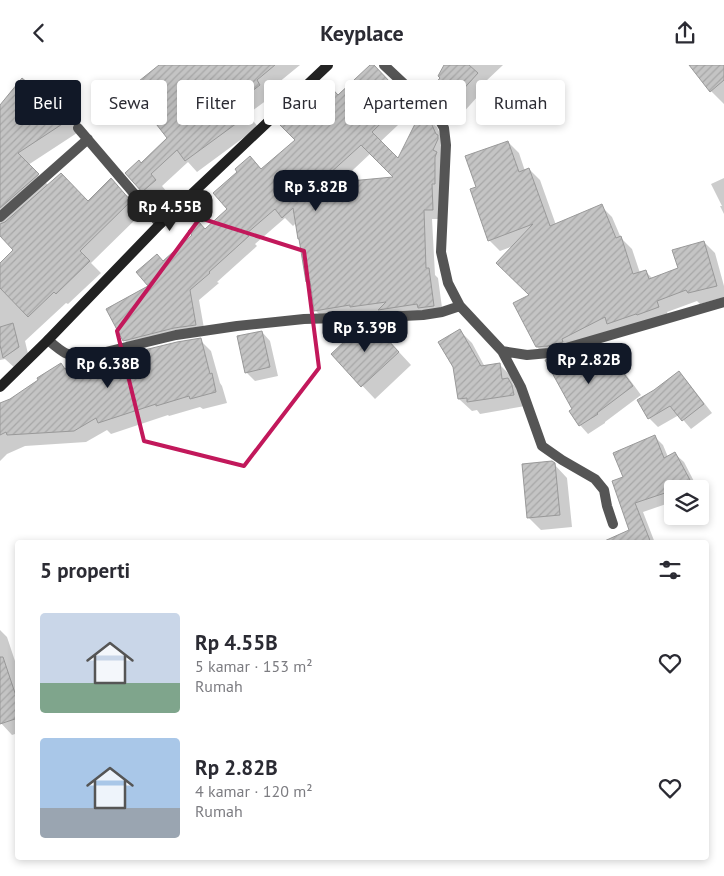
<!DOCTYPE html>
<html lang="id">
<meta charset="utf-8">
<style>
body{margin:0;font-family:"PT Sans",sans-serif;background:#f7f7f7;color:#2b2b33;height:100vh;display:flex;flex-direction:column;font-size:19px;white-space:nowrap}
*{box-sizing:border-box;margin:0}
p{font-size:16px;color:#7c7c81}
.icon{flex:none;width:28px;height:28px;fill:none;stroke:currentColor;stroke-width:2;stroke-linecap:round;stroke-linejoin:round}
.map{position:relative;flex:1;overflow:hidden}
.side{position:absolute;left:15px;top:475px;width:694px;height:320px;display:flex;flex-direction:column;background:#fff;border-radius:5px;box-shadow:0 2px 8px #0003}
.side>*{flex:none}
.guide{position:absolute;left:15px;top:15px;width:695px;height:45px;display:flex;gap:10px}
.buttons{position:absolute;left:664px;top:415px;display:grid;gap:10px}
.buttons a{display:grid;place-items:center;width:45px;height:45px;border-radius:5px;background:#fff;box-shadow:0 2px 8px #0003;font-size:25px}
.price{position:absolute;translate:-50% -42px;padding:0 11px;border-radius:10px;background:#111827;color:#fff;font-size:16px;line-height:32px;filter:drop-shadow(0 1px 2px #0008)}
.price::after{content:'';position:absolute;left:50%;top:30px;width:15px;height:11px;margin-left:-8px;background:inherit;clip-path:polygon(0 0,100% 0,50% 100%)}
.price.active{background:#222;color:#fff}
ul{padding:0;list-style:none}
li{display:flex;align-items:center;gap:15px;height:125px;padding:0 25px}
li span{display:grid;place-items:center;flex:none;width:140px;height:100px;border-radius:5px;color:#555}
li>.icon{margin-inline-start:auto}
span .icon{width:60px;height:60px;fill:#fffc;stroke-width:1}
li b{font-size:21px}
h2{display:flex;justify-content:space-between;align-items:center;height:60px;padding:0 25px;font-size:21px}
.tag{padding:0 18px;border-radius:5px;background:#fff;box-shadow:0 2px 8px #0003;font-size:18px;line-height:45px}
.tag.active{background:#111827;color:#fff}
header{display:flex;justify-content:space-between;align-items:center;height:65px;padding:0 25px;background:#fff;font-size:22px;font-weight:800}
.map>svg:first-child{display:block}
.shadow{fill:#0003;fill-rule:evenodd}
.building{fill:url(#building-hatch);stroke:#999;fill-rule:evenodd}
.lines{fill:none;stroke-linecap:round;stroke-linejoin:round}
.minor{stroke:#555;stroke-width:10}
.secondary{stroke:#222;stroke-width:10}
.marked{fill:none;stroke:#c2185b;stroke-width:4;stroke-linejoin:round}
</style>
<header><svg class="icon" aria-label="back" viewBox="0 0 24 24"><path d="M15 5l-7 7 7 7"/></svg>Keyplace<svg class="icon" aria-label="share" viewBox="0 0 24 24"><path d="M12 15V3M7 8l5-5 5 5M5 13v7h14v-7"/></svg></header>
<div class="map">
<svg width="724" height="811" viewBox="0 0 724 811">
<defs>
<pattern id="building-hatch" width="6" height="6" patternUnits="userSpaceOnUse" patternTransform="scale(1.25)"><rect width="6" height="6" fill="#c4c4c4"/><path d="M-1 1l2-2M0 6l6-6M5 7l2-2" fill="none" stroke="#a7a7a7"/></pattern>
</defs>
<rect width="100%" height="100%" fill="#fff"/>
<path class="shadow" d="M161,0h139l-33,27 4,5 -23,17 10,13 -61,45 -9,-10 -26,24 5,6 -13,11 -27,-30 14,-9 28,-26z
M372,0l43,44 -35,33 18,18 24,-48 15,15 7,16 -3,76h-9l3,56 3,3 5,37 -119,4 -9,-9 -3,-25 -4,-4 -12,-58 -3,3 -8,-8 -30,26 2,2 -40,36 2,1 -20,17 6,34 -21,3 -50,12 -10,-9 26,-53 13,-25 42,-32 24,-21 10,-37 11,-14 12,12 34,-30 42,-43zM371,88l25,25 -58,6z
M445,0h58l-18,17 3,3 -27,30 -18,-16 -1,-21z
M690,0h34v39l-13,-13z
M49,24l11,11 20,31 -52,34 20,20 40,17 23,-22 31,33 -51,50 10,10 -33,31 -2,-1 -41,38 4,17 -13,11 -11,-10 -5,1v-96l15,-14 -15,-16v-127l40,-12z
M508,77l11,11 6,18 4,-2 11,11 16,45 45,-19 11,11 9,21 11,11 8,24 5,-2 8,8 27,-10 24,-27 11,11 9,33v11l-24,7 -3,-3 -30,11 2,6 -50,16 -5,-5 -42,21 1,3 -4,1 10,10 4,7 24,-18 9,8 25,34 -36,27v1l-17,11 -8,-9 -23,-68 -9,1 -11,-11 -6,-51 -18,-50 -13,5 -11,-11 -11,-52z
M724,113v36l-4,-8h2l-11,-22z
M460,266l12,12 13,24 14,-3 12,12 2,8 7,7 5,15 -45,8 -3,-4 -5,1 -13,-12 -5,-32z
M262,267l8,9 8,35 -23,5 -9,-9z
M386,273l25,27 -36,34 -43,-45z
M200,275l11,11 9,32 2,3 5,17 -24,6 -3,-2 -31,9 -1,-1 -57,19 -4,-4 -21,12 -61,4 -18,8 -7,7v-56l10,-5 51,-36 5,6z
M678,308l9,8 25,32 -21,16 -12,-14 -21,12 -9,-9 6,-27z
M654,371l9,9 5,12 7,-3 9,8 14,27h-26v13l-29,10 12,31h-30l5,-12 -5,-53z
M554,399l13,14 5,49 -31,3 -13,-13z
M0,565l7,7 11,33v3h-2l2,6v54l-6,2 -12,-13z"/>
<path class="building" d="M159,0h116l-18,15 3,5 -22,17 10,13 -63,46 -8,-11 -26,24 5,6 -14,12 -17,-19 14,-13 2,3 26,-25 -38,-49z
M370,0h4l32,34 -34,33 26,26 24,-48 6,6 8,18 2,1v4l-5,11 4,2 -2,5v27h-3l1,26h-9l2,58h3l5,38 -16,2 -1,-4 -39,6 8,-8 -36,5v-2l-36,6 -4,-30 -4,1 -7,-43h-1l-5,-31 -11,10 -7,-9 -29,25 3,2 -40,36 1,1 -20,17 6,35 -22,3 -51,13 -17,-32 42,-23 -12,-14 21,-18 6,7 29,-26 -4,-4 11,-9 6,7 22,-20 -14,-16 24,-21 -2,-3 15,-13 11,13 34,-29 -15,-15 46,-43 12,13zM361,80l32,32 -75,7z
M444,0h25l9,8 -29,32 -18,-17 9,-10 -2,-2z
M689,0h35v15l-14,12z
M22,13l18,15 9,-6 21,32 -52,34 21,21 -39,34v-103z
M508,76l11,31 10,-4 21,58 52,-22 14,34 5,-2 12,38 13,-4 3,9 29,-11 -6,-18 32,-9 13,45 -29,7 -2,-3 -29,11 2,6 -22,8 -1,-1 -29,10 -2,-7 -43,22 1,3 -15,4 -12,1 -23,-44 16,-8 -33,-32 37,-39 -45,17 -18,-52 6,-2 -11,-31z
M61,108l27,28 23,-23 20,23 -51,50 10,10 -34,33 -2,-2 -26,25 -28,-29v-25l13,-13 -13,-14v-12l5,-2z
M13,258l6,24 -16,11 -3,-13v-18z
M363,259h10l26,28 -38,35 -30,-33z
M460,264l21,37 19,-3 2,16 6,-1 4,7 2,10 -47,7v-4l-9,1 -5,-32 -15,-25z
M262,266l8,36 -25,6 -8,-37z
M201,273l9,36 2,-1 4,19 -26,7 -1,-3 -33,10v-2l-58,19 -2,-5 -22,13 -67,4 -1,-3 -6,3v-32l10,-4 28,-19 -1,-2 24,-15 4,6 16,-5h6l90,-22z
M607,286l26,35 -36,27 1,1 -19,12 -10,-15 3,-2 -27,-49 25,-6 10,18z
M679,306l25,33 -22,17 -12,-15 -22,13 -11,-19 17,-10z
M655,370l9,23 11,-6 15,28 -18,9 -4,3 -33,11 16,40h-51l29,-13 -17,-49 11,-4 -10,-24z
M552,396l3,2 5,52 -33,3 -5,-54z
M0,592h3l15,45v16l-18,6z"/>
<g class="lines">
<path class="minor" d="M384,0l52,49 8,14 2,17 -5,107 7,31 12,23 42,45 25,4 22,-2 175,-51
M78,63l82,96
M0,152l88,-78
M48,275c14,12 18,16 37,17l91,-22 61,-9 67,-7 99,-3 20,-1 19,-3 18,-6
M502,286l19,36 21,59 20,14 33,19 9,11 3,16 6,18"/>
<path class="secondary" d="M0,322l48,-47 112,-116 168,-159"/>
</g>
<path class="marked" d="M200,153l104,33 15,117 -75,98 -100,-25 -27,-110z"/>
</svg>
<div class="buttons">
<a><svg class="icon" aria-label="layers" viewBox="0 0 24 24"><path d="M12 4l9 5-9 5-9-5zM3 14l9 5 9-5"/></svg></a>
</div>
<b class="price" style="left:316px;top:147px">Rp 3.82B</b>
<b class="price active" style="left:170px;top:167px">Rp 4.55B</b>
<b class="price" style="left:365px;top:288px">Rp 3.39B</b>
<b class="price" style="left:589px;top:320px">Rp 2.82B</b>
<b class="price" style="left:108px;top:324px">Rp 6.38B</b>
<div class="guide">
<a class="tag active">Beli</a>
<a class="tag">Sewa</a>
<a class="tag">Filter</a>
<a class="tag">Baru</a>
<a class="tag">Apartemen</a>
<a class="tag">Rumah</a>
</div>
<section class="side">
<h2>5 properti<svg class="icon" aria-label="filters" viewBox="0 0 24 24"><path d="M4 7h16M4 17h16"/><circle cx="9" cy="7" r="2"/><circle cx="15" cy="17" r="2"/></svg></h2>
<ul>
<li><span style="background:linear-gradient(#c9d6e8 70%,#7fa58c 0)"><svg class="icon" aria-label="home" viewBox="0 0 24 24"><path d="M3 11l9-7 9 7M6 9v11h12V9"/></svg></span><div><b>Rp 4.55B</b><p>5 kamar · 153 m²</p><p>Rumah</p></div><svg class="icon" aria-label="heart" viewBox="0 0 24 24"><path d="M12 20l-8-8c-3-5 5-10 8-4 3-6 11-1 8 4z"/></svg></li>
<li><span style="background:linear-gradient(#a9c7e8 70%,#9aa5b1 0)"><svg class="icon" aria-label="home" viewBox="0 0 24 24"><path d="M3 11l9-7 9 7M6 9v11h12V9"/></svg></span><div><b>Rp 2.82B</b><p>4 kamar · 120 m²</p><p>Rumah</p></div><svg class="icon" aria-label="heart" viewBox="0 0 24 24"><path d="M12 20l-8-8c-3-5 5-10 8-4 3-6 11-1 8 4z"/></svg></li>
</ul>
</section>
</div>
